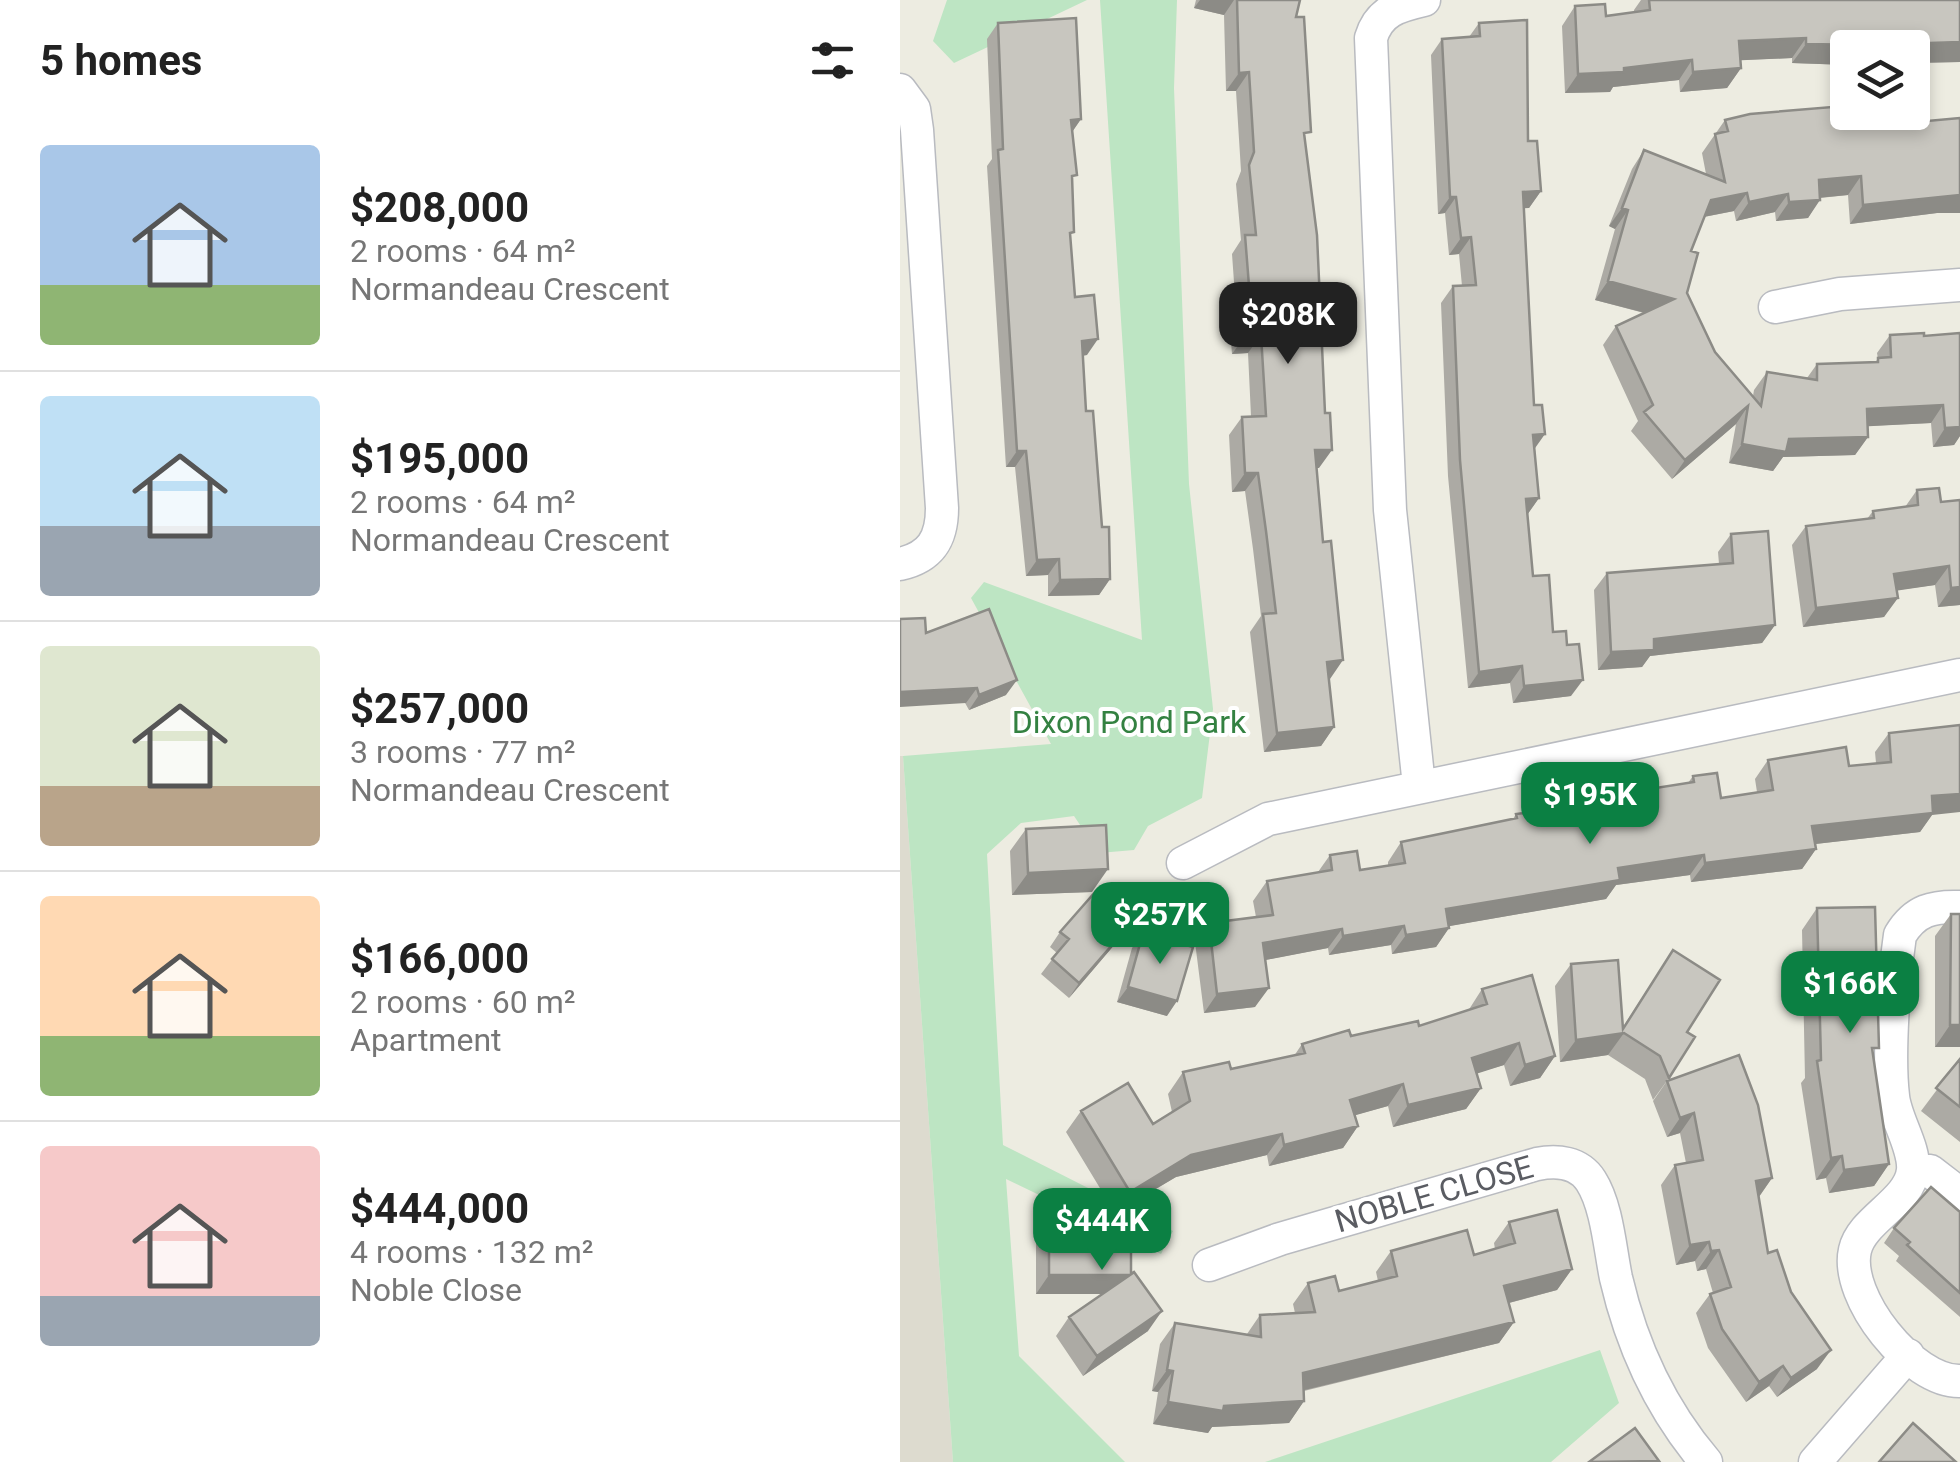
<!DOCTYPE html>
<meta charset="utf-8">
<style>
body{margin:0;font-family:Roboto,sans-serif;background:#f6f6f6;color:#222;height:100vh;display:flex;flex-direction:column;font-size:38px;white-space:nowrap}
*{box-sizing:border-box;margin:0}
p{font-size:32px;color:#767676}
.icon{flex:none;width:55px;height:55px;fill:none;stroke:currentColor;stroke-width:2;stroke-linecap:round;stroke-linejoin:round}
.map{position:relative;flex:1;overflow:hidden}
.drawer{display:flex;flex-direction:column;background:#fff;width:900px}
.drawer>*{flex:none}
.controls{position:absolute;left:930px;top:30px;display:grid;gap:20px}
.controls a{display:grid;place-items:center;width:100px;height:100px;border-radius:10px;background:#fff;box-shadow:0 5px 15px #0003;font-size:50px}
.price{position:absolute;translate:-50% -85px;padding:0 22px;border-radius:20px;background:#0b8043;color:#fff;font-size:32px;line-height:65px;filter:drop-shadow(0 2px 5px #0008)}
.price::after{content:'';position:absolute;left:50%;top:60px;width:30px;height:22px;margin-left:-15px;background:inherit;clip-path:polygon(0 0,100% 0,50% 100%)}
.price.active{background:#222;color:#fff}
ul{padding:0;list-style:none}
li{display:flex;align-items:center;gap:30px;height:250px;padding:0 40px}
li+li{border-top:2px solid #e0e0e0}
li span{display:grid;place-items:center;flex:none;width:280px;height:200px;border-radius:10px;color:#555}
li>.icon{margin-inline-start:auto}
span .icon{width:120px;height:120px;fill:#fffc;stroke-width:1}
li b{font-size:42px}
h2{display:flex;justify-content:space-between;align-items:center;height:120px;padding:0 40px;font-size:42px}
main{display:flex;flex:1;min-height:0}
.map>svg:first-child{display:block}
.education{fill:#dddbcf}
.green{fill:#bde5c3}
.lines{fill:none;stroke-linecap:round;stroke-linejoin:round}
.minor-casing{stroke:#b9bbc0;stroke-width:35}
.minor{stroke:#fff;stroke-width:32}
.wall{fill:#acaaa4}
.shaded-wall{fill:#8c8b86}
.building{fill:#c8c6bf;stroke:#8c8b86;stroke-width:2.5}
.labels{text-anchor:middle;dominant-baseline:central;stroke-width:8;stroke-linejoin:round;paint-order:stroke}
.park-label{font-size:32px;fill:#338141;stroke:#fff}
.street-label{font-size:32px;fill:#5a5c62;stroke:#fff}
</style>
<main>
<section class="drawer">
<h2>5 homes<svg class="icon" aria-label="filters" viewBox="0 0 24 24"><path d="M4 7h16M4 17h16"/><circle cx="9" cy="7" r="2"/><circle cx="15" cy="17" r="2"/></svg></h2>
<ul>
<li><span style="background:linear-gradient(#a9c7e8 70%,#8fb573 0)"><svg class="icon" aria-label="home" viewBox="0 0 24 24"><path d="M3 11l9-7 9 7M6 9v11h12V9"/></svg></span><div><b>$208,000</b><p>2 rooms · 64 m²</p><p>Normandeau Crescent</p></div></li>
<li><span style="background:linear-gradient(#bfe0f5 65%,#9aa5b1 0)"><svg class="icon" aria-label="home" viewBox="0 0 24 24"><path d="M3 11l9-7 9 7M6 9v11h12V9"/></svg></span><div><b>$195,000</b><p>2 rooms · 64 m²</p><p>Normandeau Crescent</p></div></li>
<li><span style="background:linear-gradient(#dfe7d0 70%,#b9a48a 0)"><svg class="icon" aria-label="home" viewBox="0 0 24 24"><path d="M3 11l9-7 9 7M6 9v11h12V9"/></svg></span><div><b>$257,000</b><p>3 rooms · 77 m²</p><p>Normandeau Crescent</p></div></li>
<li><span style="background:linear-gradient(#ffd9b3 70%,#8fb573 0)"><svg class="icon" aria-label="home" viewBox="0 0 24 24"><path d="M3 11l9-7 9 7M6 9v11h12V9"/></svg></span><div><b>$166,000</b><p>2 rooms · 60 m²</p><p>Apartment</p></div></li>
<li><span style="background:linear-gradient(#f6c9c9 75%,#9aa5b1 0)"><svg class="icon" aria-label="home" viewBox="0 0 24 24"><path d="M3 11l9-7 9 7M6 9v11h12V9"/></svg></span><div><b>$444,000</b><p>4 rooms · 132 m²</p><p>Noble Close</p></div></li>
</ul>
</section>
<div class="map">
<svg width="1060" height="1462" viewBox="0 0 1060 1462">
<rect width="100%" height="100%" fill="#edece1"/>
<path class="education" d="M0,756h3l50,706h-53z"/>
<path class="green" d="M47,0h140l-133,63 -21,-22z
M200,0h77l-3,88 15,396 24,225 -11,89 -54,28 -14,24 -35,3 -25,-37 -53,7 -34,31 16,291 170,86 -12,23 -155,-75 13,177 106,106h-172l-50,-706 148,-12 -80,-146 13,-16 158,58z
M700,1350l19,53 -68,59h-286z"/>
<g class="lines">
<defs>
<path id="minor" d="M0,90l14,19 3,21 25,378c0,31 -11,49 -42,56
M875,307l65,-13 120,-9
M519,786l-29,-276 -19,-472c8,-27 27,-32 53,-38
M283,863l85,-44 692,-144
M1060,907c-27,-1 -45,3 -60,28 -6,42 -12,119 -7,161 2,23 22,51 20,74 -3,32 -51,49 -58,80 -11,47 57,132 105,131
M1013,1170l17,1 30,23
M309,1265l71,-26 257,-75c20,-4 42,-2 54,17 16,25 19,68 25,97 16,69 44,130 90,184
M915,1462l93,-107"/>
</defs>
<use href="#minor" class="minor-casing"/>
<use href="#minor" class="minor"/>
</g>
<path class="wall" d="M296,0h104l-4,17 9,124 14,327h-3l14,211h-2l6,48 -13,19 -57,6 -14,-120 11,-16 -8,-67 -8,-58 -13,1 -3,-57 13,-18 9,-1 -3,-63 -16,1 -4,-49 7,-9 -3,-42 9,-14 -5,-56 5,-13 -5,-80h-10l-2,-76 -30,-7z
M741,0h319v62l-48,1v-15h-64v17l-56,-2v-5l-52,2 1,8 -14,20 -47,4 -1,-12 -66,7 -3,5 -45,1 -3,-67 13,-20 31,10 28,-4v-2z
M98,23l83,96 -9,13 -2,106 5,59 12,58 -5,1 4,55 24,168 -11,16 -51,1v-21l-22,1 -11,-109h-9l-19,-301 5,-7 -5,-120z
M579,23l49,118 13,50 -12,17h-5l11,241 4,49 -12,17 6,61 20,56 18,64 -58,7 -3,-20 -42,5 -20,-212 -7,-173 12,-17h9l-3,-32 -10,1 -4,-42 -7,1 -7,-159 11,-16 27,-2z
M825,120l170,4 42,89 -87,11 -2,-29 -28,3 -12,20 -32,3 -1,-9 -39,9 -2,-10 -30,6 -13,34 -4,42 28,59 38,44 1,-6 13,-18 40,6 10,-14 58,-2 3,-3 -1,-6 13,-18 34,1 36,-3v103l-6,9 -21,2 -2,-24 -64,3 1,11 -13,18 -72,2 -10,14 -44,-8 7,-39 -64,55 -41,-48 7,-10 -35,-76 13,-19 28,-13 -49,-13 20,-71 -6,-3 23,-57 12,-19 62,24 -4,-21z
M1017,490l24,12 19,-2v105l-22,2 -3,-22 -38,5 -13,27 -81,10 -11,-82 14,-19 61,-7 6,-8 32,-4z
M831,534l44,91 -13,18 -112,13 -8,11 -44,3 -4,-80 13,-17 112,-9 -1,-12z
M26,633l80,62 -37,15z
M989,733l43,82 -12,17 -105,12 1,5 -14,20 -111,13 -1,-7 -74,10 -10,14 -157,27v2l-13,19 -44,7 -1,-9 -62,10 -1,-7 -63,12 -10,47 -51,6 -9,-71 14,-19 47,-6 -3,-16 14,-20 51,-9 12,-17 30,15 28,-5v-3l13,-20 112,-23 3,-5 108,-14 6,-8 58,-9 5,-7 28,22 36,-6 -2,-13 13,-19 81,6 27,-3 -1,-11z
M126,829l66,63 -80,3 -2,-44z
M917,908l56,149 16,107 -15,22 -45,7 -3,-15 -10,2 -15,-97 4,-5 -3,-148z
M1051,914l9,133h-25v-111z
M232,922l-11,15 -52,61 -28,-24 16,-21 -7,-6 10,-15z
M243,933l24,83 -50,-14 15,-54z
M773,950l14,82 -18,46 -16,22 -8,-21 -37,-24 -48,7 -5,-76 16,-22 52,63z
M582,989l73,67 -15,22 -30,8 -6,-21 -28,8 5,15 -15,21 -73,18 -5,-21 -33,9 3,11 -15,22 -74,18 -2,-11 -91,22 -52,31 7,66 17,57 -65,45 -27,-40 13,-19 33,-23h-66v-54l13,-20h14l9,-13 40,1 -46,-76 15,-21 72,13 19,-12 -4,-18 15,-22 48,-3 63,-13 8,-12 117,-18 49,-15z
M1060,1059v83l-39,-31z
M767,1081l105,97 -13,19 9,56 49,116 -40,28 -8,-11 -23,16 -38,-54 -12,-35 14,-19 3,-1 -7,-24 -9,2 -2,-10 -19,4 -15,-80 14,-20 11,-2 -6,-30 -13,4 -14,-36z
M1060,1212v105l-64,-56 3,-5 -15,-13 10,-15z
M609,1222l63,47 -15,21 -48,13 5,19 -15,21 -195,48v10l-15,22 -77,4 -4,6 -55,-9 5,-32 -6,-1 8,-47 15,-21 72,11 13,-19 35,-2 -2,-9 15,-21 31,8 39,-10 -2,-9 15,-21 83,4 21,-6 -1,-6z"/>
<path class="shaded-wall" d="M300,0h34l-10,15 -30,-7z
M906,38l-14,20 -67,3 14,-20z
M1060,42v20l-48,1v-15h-64v17l-56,-2 14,-19z
M792,60l-13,20 -66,7 -3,5 -45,1 13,-19z
M841,68l-14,20 -47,4 13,-20z
M349,72l-13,19h-10l13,-18z
M181,119l-11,16 1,-15z
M961,176l-13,19 -42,4 13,-19z
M641,191l-12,17 -18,1 12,-17z
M847,193l-13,18 -36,7 13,-18z
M888,194l-13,18 -39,9 13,-19z
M1050,195h10v18h-23l-87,11 13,-19z
M550,197h6l-11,16 -7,1z
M920,200l-12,18 -32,3 13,-19z
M722,208l6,2 -13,19 -6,-3z
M571,237l-12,17 -10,1 12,-17z
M708,281l66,18 -13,18 -66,-17z
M361,335l-13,18 -16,1 13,-18z
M198,339l-11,16 -17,2 12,-16z
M1043,405l-12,18 -77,4 13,-18z
M848,406l-12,18 -64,55 13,-19z
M1060,418v18l-6,9 -21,2 12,-19z
M645,434l-12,17v-16z
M968,437l-13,18 -72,2 -10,14 -44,-8 13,-19 47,-5z
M415,450h17l-13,18 -17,1z
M117,451h9l-11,16h-9z
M345,473h13l-13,18 -13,1z
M639,498l-12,17 -1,-16z
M159,559l-11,16 -22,1 11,-16z
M1049,566l-14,19 -54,8 13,-19z
M210,579l-11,16 -51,1 12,-16z
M1060,587v18l-22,2 13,-19z
M998,598l-14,19 -81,10 13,-19z
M875,625l-13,18 -112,13 -8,11 -44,3 13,-18 43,-13z
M443,660l-13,19 -16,1 13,-18z
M622,666l-12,17 -42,5 11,-16z
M117,680l-11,15 -37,15 10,-15z
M683,680l-12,16 -58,7 11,-17z
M77,688l-11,15 -66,4v-15z
M434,727l-13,19 -57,6 13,-19z
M1060,794v18l-28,3 -12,17 -122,14 14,-20 120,-30z
M916,849l-14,20 -111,13 14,-19z
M804,855l-14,20 -74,10 -10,14 -173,30 13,-20 172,-41z
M208,869l-16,23 -80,3 16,-22z
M232,922l-11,15 -52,61 10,-15z
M504,926l-13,19 -62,10 14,-19z
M549,928l-13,19 -44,7 14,-19z
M442,929l-14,19 -78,15 13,-20z
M228,987l49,14 -10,15 -50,-14z
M369,988l-14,19 -51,6 13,-19z
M1050,1025h10v22h-25z
M724,1033l-16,22 -48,7 16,-22z
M619,1043l-15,22 -47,15 15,-22z
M655,1056l-15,22 -30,8 15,-21z
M503,1084l-15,22 -53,15 15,-21z
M581,1088l-15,21 -73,18 15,-22z
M794,1113l-14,20 -13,4 13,-19z
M458,1126l-15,22 -74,18 15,-21z
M382,1134l-15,21 -91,22 -61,36 15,-21 61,-37z
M942,1156l-16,22 -10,2 15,-22z
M989,1164l-15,22 -45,7 15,-23z
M872,1178l-14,20 -2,-17z
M809,1242l-14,19 -19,4 14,-20z
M819,1250l-13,19 -9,2 14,-20z
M672,1269l-15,21 -67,18 14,-22z
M149,1275h81l-14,19h-80z
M262,1311l-14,20 -65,45 14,-20z
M614,1322l-15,21 -211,51 15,-21z
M931,1350l-14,19 -40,28 14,-19z
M883,1366l-14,20 -23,16 13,-20z
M267,1370l6,1 -15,21 -6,-1z
M404,1401l-15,22 -77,4 -4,6 -55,-9 15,-22 56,4z"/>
<path class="building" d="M337,0h63l-4,17h8l7,115 -7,1 13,102 8,178h5l2,37h-17l8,92 8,-1 12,119 -16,2 7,65 -57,6 -14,-119 13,-1 -10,-82 -8,-58h-13l-3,-56 24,-1 -5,-81 -16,1 -4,-49 8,-1 -4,-51h11l-7,-70 5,-13 -5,-80 -10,1z
M749,0h311v42l-92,3 -62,-1v-6l-67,3 2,27 -48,4 -1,-12 -68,8v4l-46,2 -3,-68 30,-2 1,12 44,-6z
M176,18l5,101 -10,1 6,55 -5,1 2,56 -4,1 5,64 19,-2 4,44 -16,2 4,70h7l9,116h7l1,52 -50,1 -1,-21 -22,1 -11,-109h-9l-19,-301 5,-1 -5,-126z
M627,20l1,121h9l4,50 -18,1 11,213h8l3,29 -12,1 6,63 -13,1 7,77 16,-1 4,57 13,-1 1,14 12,-1 4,36 -59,6 -2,-20 -43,6 -19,-212 -7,-174 23,-1 -5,-48 -10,1 -5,-41h-6l-8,-158 38,-3 -1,-13z
M932,107l2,15 61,-5v7l65,-6v77l-97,10 -2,-29 -42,4 1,20 -31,2 -1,-8 -39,8 -2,-9 -36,7 -20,51 7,2 -11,40 28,59 46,54 6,-34 50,8v-16l61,-2v-4l13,-1 -1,-22 34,-2v3l36,-3v94l-15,1 -2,-23 -76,4 1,28 -79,2 -3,13 -44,-8 6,-38 -63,54 -41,-48 9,-7 -37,-79 58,-27 -66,-18 20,-71 -6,-2 22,-58 81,32 -10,-48 13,-3 -3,-11 25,-6z
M1039,488l2,14 19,-2v87l-9,1 -2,-22 -55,8 4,24 -82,10 -10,-82 68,-8 -1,-7 45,-6 -1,-15z
M868,531l7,94 -121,14v11l-43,2 -4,-79 126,-10 -2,-29z
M89,609l28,71 -38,15 -2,-7 -77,4v-73l25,-1 1,15z
M1060,725v69l-28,2 1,17 -121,13 4,23 -111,14 -1,-8 -86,13 2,12 -174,29 3,19 -43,7 -2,-9 -61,10 -1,-7 -79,14 6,45 -52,6 -8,-71 64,-8 -6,-34 65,-11 -2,-15 27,-4 3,19 45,-7 -4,-21 116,-24 -1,-4 115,-15 -1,-7 64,-10 -1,-6 24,-3 4,25 52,-8 -5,-30 78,-13 3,19 42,-4 -2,-29z
M206,825l2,44 -80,4 -2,-44z
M196,891l36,31 -53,61 -27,-24 17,-20 -9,-7z
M975,907l4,141h-7l17,116 -45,6 -2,-14 -11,2 -14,-97 4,-1 -4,-152z
M1051,914h9v111h-10z
M243,933l50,14 -16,54 -49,-14z
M773,950l47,30 -33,52 8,5 -26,41 -9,-22 -36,-23 -48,7 -5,-76 47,-4 5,69z
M632,975l23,81 -30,9 -6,-22 -47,15 9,30 -73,17 -5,-21 -53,16 8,26 -74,19 -2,-11 -91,21 -61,37 -49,-81 47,-28 25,41 37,-23 -7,-29 46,-10 2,7 74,-16 -3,-9 47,-14 2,6 67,-15 1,5 68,-22 -5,-15z
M839,1055l19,50 14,73 -16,3 12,72 9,-3 14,42 40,58 -40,28 -8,-12 -24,16 -37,-53 -12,-35 21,-7 -12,-37 -8,1 -2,-9 -19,3 -15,-80 28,-5 -9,-47 -14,5 -13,-37z
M1060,1059v48l-24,-19z
M1031,1187l29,25v81l-53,-48 3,-3 -16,-14z
M172,1207l59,1v66l3,-2 28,39 -65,45 -28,-39 61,-42h-81v-55h23z
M657,1210l15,59 -68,17 10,36 -211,51 1,28 -80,5 -1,5 -55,-9 5,-31 -6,-1 8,-47 86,14 -1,-22 55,-3 -7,-29 27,-7 4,15 58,-15 -6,-25 76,-21 7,25 41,-12 -6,-21z
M1013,1423l43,39h-77z
M735,1428l24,33 -70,1z"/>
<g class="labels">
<g class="park-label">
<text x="229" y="722">Dixon Pond Park</text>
</g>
<g class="street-label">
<text transform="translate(534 1194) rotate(-16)">NOBLE CLOSE</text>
</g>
</g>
</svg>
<div class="controls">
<a><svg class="icon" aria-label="layers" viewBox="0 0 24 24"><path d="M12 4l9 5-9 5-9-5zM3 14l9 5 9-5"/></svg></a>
</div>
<b class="price active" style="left:388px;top:367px">$208K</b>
<b class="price" style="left:690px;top:847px">$195K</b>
<b class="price" style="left:260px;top:967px">$257K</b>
<b class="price" style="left:950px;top:1036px">$166K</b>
<b class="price" style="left:202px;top:1273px">$444K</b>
</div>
</main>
